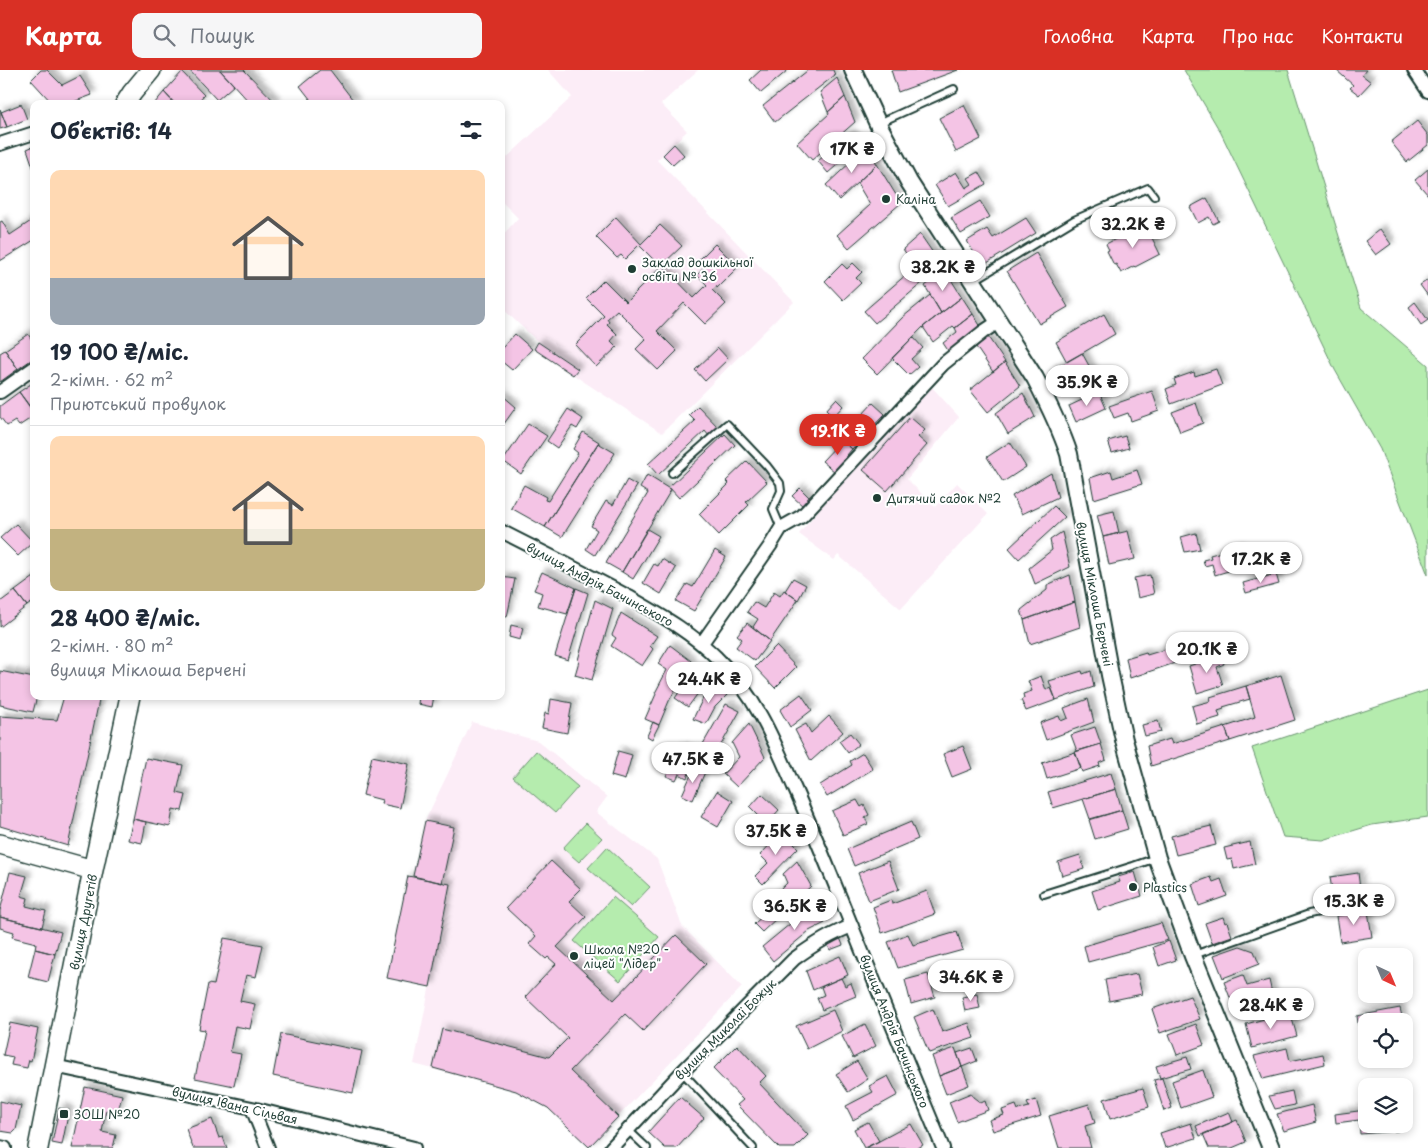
<!DOCTYPE html>
<html lang="uk">
<meta charset="utf-8">
<style>
body{margin:0;font-family:"Playpen Sans",sans-serif;background:#f6f6f7;color:#1f2937;height:100vh;display:flex;flex-direction:column;font-size:19px;white-space:nowrap}
*{box-sizing:border-box;margin:0}
p{font-size:16px;color:#747a83}
.icon{flex:none;width:28px;height:28px;fill:none;stroke:currentColor;stroke-width:2;stroke-linecap:round;stroke-linejoin:round}
.map{position:relative;flex:1;overflow:hidden}
.drawer{position:absolute;left:30px;top:30px;width:475px;height:600px;display:flex;flex-direction:column;background:#fff;border-radius:10px;box-shadow:0 2px 8px #0003}
.drawer>*{flex:none}
.needle{width:32px;rotate:136deg}
.tools{position:absolute;left:1358px;top:878px;display:grid;gap:10px}
.tools a{display:grid;place-items:center;width:55px;height:55px;border-radius:10px;background:#fff;box-shadow:0 2px 8px #0003;font-size:25px}
.price{position:absolute;translate:-50% -42px;padding:0 11px;border-radius:18px;background:#fff;color:#222;font-size:16px;line-height:32px;filter:drop-shadow(0 1px 2px #0008)}
.price::after{content:'';position:absolute;left:50%;top:30px;width:15px;height:11px;margin-left:-8px;background:inherit;clip-path:polygon(0 0,100% 0,50% 100%)}
.price.active{background:#d93025;color:#fff}
ul{padding:0;list-style:none}
li{display:grid;align-content:center;gap:10px;height:265px;padding:0 20px}
li+li{border-top:1px solid #e0e1e3}
li span{display:grid;place-items:center;height:155px;border-radius:10px;color:#555}
li>.icon{margin-inline-start:auto}
span .icon{width:90px;height:90px;fill:#fffc;stroke-width:1}
li b{font-size:21px}
h2{display:flex;justify-content:space-between;align-items:center;height:60px;padding:0 20px;font-size:21px}
header{display:flex;align-items:center;gap:30px;box-sizing:border-box;height:70px;padding:0 25px;background:#d93025;color:#fff}
header strong{font-size:24px}
nav{display:flex;gap:28px;margin-inline-start:auto;font-size:18px}
.search{width:350px;height:45px;background:#f6f6f7;display:flex;align-items:center;gap:12px;box-sizing:border-box;padding:0 18px;border-radius:10px;color:#747a83;font-size:19px}
.map>svg:first-child{display:block}
.built{fill:#fcedf7}
.green{fill:#b5ecae;stroke:#6a9471}
.building{fill:#f4c4e5;stroke:#1f3d34;filter:url(#shadow)}
.lines{fill:none;stroke-linecap:round;stroke-linejoin:round}
.service-casing{stroke:#1f3d34;stroke-width:10}
.minor-casing{stroke:#1f3d34;stroke-width:16}
.tertiary-casing{stroke:#1f3d34;stroke-width:20}
.secondary-casing{stroke:#1f3d34;stroke-width:22}
.service{stroke:#fff;stroke-width:6}
.minor{stroke:#fff;stroke-width:12}
.tertiary{stroke:#fff;stroke-width:16}
.secondary{stroke:#fff;stroke-width:19}
.poi-dot{fill:#1f3d34;stroke:#fff;stroke-width:2}
.labels{text-anchor:middle;dominant-baseline:central;stroke-width:4;stroke-linejoin:round;paint-order:stroke}
.poi-label{font-size:12px;fill:#1f3d34;stroke:#fff;text-anchor:start}
.street-label{font-size:12px;fill:#1f3d34;stroke:#fff}
</style>
<header>
<strong>Карта</strong>
<div class="search"><svg class="icon" aria-label="search" viewBox="0 0 24 24"><circle cx="10" cy="10" r="6"/><path d="M15 15l6 6"/></svg>Пошук</div>
<nav><a>Головна</a><a>Карта</a><a>Про нас</a><a>Контакти</a></nav>
</header>
<div class="map">
<svg width="1428" height="1078" viewBox="0 0 1428 1078">
<defs>
<filter id="shadow"><feDropShadow dx="4.5" dy="-4.5" stdDeviation="2.5" flood-color="#0004"/></filter>
</defs>
<rect width="100%" height="100%" fill="#fff"/>
<filter id="ink" filterUnits="userSpaceOnUse"><feTurbulence type="fractalNoise" baseFrequency=".02" numOctaves="2"/><feDisplacementMap in="SourceGraphic" scale="10" xChannelSelector="R" yChannelSelector="G"/><feConvolveMatrix kernelMatrix="1 2 1 2 8 2 1 2 1" color-interpolation-filters="sRGB"/></filter>
<g filter="url(#ink)">
<path class="built" d="M548,0h150l-37,34 26,27 -30,29 137,142 -132,131 -128,-84 4,-7 -37,-35v-70l17,-19 -17,-17v-38l71,-66z
M931,316l28,31 -52,62 28,28 22,-24 31,31 -87,95 -63,-54 -4,5 -35,-26 37,-45z
M472,652l66,19 69,56 -11,15 61,47 25,67 60,61 -153,160 -41,-39 -32,-17 -102,-27 36,-179 -37,-9 12,-55 25,-52z"/>
<path class="green" d="M1184,0h104l73,238 67,57v210l-48,-126 -45,-79 -114,-237z
M1428,620v127l-56,8 -49,15 -40,-3 -31,-89z
M536,681l42,36 -23,26 -42,-36z
M586,753l16,15 -23,24 -16,-14z
M607,777l43,40 -19,20 -43,-39z
M613,827l46,40 -39,44 -46,-40z"/>
<path class="building" d="M41,0h6l15,15 18,-9 12,19 -24,9h-15l-22,-24z
M189,0h31l14,15 -17,15z
M220,0h24l33,34h-26z
M320,0h10l26,34h-42l-14,-18z
M761,0h27l-27,23 -11,-13z
M807,0h26l2,5 -60,47 -12,-16 44,-35z
M891,0h67l-60,22z
M1336,0h30l-4,5 9,7 -12,13 -9,-7 3,-3z
M182,2l22,23 -8,9h-21l-11,-12z
M837,8l8,19 -17,15 -8,-20z
M164,22l11,12h-21z
M845,27l10,25 -43,38 -15,-17 32,-29 -1,-2z
M21,34l6,15 -20,8 -6,-15z
M964,35l17,34 -25,13 -17,-34z
M0,39l7,18 -7,2z
M1417,51l11,14v10l-21,17 -16,-20z
M850,63l10,12 -32,28 -10,-12z
M674,74l10,11 -11,10 -10,-10z
M34,76v24l-7,-21z
M867,77l10,17 -38,36 -13,-15z
M877,94l24,39 -52,45 -12,-13 33,-30 -13,-22z
M1428,99v26l-13,-15z
M956,102l10,16 6,-4 -4,-6 11,-6 7,12 -38,22 -13,-21z
M1207,128l12,23 -6,3 -4,-7 -11,6 -8,-16z
M980,131l10,16 -29,17 -10,-16z
M616,147l25,27 19,-19 22,21 -20,19 32,33 13,-13 -10,-10 7,-7 -6,-7 17,-17 23,23 -21,21 -1,-2 -4,4 14,14 -21,20 -21,-21 -27,28 20,20 -19,19 -22,-21 10,-10 -29,-29 -10,9 2,3 -2,2 10,10 -6,7 6,6 -21,20 -21,-22 29,-29 -18,-18 18,-18 22,22 35,-35 -22,-22 -14,14 -4,-4 -4,3 -21,-21z
M1026,148l10,15 -54,33 -15,-25 20,-12 6,9z
M34,149v21l-34,21v-39l2,-1 8,14z
M1145,154l15,30 -25,13 -1,-1 -13,7 -5,-9 -2,1 -7,-14 2,-1 -3,-6z
M1380,159l11,15 -15,11 -11,-14z
M920,164l22,32 -67,57 -11,-12 51,-44 -12,-18z
M1036,183l32,54 -29,17 -32,-53z
M853,193l9,9 -6,6 5,5 -18,17 -18,-19 17,-17 5,5z
M945,200l17,27 -21,16 -16,-27z
M1428,210v16l-8,-11z
M930,225l11,18 -18,14 -46,47 -15,-15 41,-42z
M962,227l11,17 -18,14 -2,-2 -20,16 -10,-15z
M1415,232l13,18 -7,5 -12,-18z
M973,244l8,13 -32,25 -6,-9 14,-11 -2,-4z
M1104,244l11,20 -48,28 -11,-20z
M28,264l6,9 -2,4 2,2v9l-16,11 -13,-19z
M515,264l17,15 -20,21 -11,-9v-12z
M913,267l10,11 -12,11 7,8 -9,8 -17,-17z
M988,267l17,25 -12,10 -17,-25z
M538,272l40,27 -5,6 -39,-26z
M718,278l10,11 -23,22 -10,-11z
M5,280l13,19 -18,13v-29z
M1082,283l11,20 -31,18 -12,-20z
M1005,292l15,24 -32,26 -18,-22z
M1216,299l6,16 -51,19 -5,-15 10,-4 -2,-6 20,-7 1,4z
M34,312v24l-3,2 -12,-16z
M1152,321l7,20 -28,10 -3,-8 -14,5 -5,-12z
M19,322l15,21v3l-15,10 -4,-5 -8,5 -7,-9v-11z
M1099,322l7,16 -30,14 -7,-16z
M1023,323l12,24 -27,17 -12,-21z
M502,325l14,12 -15,21v-32z
M836,329l7,7 -10,11 -7,-7z
M873,333l12,11 -23,24 -12,-10z
M1196,333l7,20 -23,9 -8,-20z
M698,336l20,21 -9,9 -4,-5 -47,44 -10,-11 47,-43 -6,-6z
M568,339l15,10 -6,10 -5,-3 -15,22 -10,-7z
M910,347l15,13 -7,7 9,8 -40,46 -24,-21z
M528,354l19,12 -26,38 -18,-13z
M851,358l11,10 -10,11 -11,-10z
M583,362l16,10 -54,85 -34,-19 13,-23 22,12 -1,3 3,1 30,-48 -5,-4z
M725,364l10,11 -56,53 -10,-11z
M1125,366l4,12 -17,5 -4,-12z
M842,370l10,9 -5,6 2,2 -14,15 -13,-11z
M1010,372l16,25 -23,15 -16,-25z
M598,373l17,10 -53,84 -17,-10z
M747,391l20,21 -21,20 3,3 -30,30 -20,-21 30,-30 -3,-3z
M1137,400l5,14 -48,15 -4,-21 21,-7 2,7z
M1051,403l7,24 -36,17 -10,-18z
M647,405l24,15 -49,82 -16,-9 42,-70 -8,-5z
M627,410l10,6 -42,69 -9,-6 11,-19 -6,-4 15,-25 7,4z
M800,418l11,11 -7,8 -12,-11z
M1054,436l11,11 -46,42 -10,-11z
M1114,441l5,22 -16,4 -6,-22z
M16,454l17,18 -15,14 -18,-18z
M647,459l12,7 -26,43 -11,-7z
M1128,461l7,28 -26,6 -6,-28z
M1062,462l8,35 -35,17 -6,-16 23,-18 -2,-10z
M1196,463l4,16 -15,3 -4,-15z
M1240,477l5,19 -30,9 -3,-11 -7,2 -2,-6 8,-2 -1,-3z
M715,480l11,7 -32,54 -18,-10 11,-17 6,3z
M662,489l14,9 -15,26 -18,-11 11,-19 4,2z
M542,502l34,16 -9,26 -29,-8 4,-13 -8,-3z
M1276,504l3,10 -33,9 -3,-10z
M1070,505l5,27 -51,18 -3,-10 26,-20v-5z
M1150,505l4,19 -16,4 -4,-20z
M34,507v24l-7,5 -12,-15z
M501,507l14,2 -8,38 -6,-1z
M793,508l13,7 -8,15 -13,-9z
M576,518l12,5 -20,67 -13,-4z
M784,520l14,10 -28,41 -17,-14 5,-8 -11,-7 7,-10 10,6 10,-16 6,4z
M15,521l12,15 -27,21v-25z
M595,530l18,9 -21,71 -17,-5 4,-14 -1,-1z
M1075,532l5,25 -50,17 -6,-24z
M621,543l36,23 -7,10 3,3 -11,17 -31,-20 5,-8 -4,-3z
M747,553l23,18 -15,20 -19,-14 6,-8 -5,-4z
M511,555l12,3 -3,12 -11,-3z
M670,575l21,16 -22,40 -10,24 -14,-6 11,-25 -1,-1 12,-23 -9,-6z
M776,576l20,21 -21,21 -20,-21z
M1176,576l5,15 -51,17 -4,-20 20,-6 1,3z
M1221,585l3,9 -7,3 6,18 -26,8 -8,-27z
M696,599l13,9 -21,29 -13,-9z
M0,601l34,7v18h3l-4,16 -33,-7z
M1082,601l1,3 8,-3 3,16 -38,13 -7,-19z
M1281,605l14,45 -65,21 -5,-14 30,-10 -9,-31z
M1041,606l5,14 5,-2 5,12 -30,11 -5,-11 3,-2 -1,-4 9,-3 -4,-10z
M715,614l12,11 -12,12 -9,17 -13,-5 11,-23z
M1246,616l4,13 -27,8 1,2 -6,2 2,6 -23,7 -5,-18 19,-5 -1,-4z
M801,624l11,16 -22,17 -10,-17z
M64,626h36l-32,150 -68,-20v-110l57,4z
M419,626h15l-2,11 -14,-3z
M551,629l21,4 -5,30 -25,-5 3,-15 4,1z
M1088,629l6,23 -48,18 -6,-17 19,-7 2,5 7,-3 -4,-10z
M726,634l14,7 -23,41 -14,-8z
M829,646l14,16 -32,29 -16,-31 11,-6 5,9z
M1158,651l3,11 -16,4 -3,-11z
M653,652l6,3 -7,14 -5,-3z
M749,654l16,33 -28,30 -14,-13 16,-17 -7,-14z
M1095,657l6,17 -24,7 -6,-16z
M1225,657l5,14 -79,25 -4,-20 23,-7 2,5z
M850,663l9,11 -11,9 -9,-12z
M1101,674l5,16 -7,3 1,3 -18,6 -7,-20z
M963,676l9,23 -20,8 -9,-23z
M679,677l18,8 -10,23 -8,-4 -3,6 -10,-4z
M618,681l14,4 -7,25 -14,-4z
M1075,682l6,16 -34,11 -5,-16z
M863,683l10,16 -46,28 -7,-12 32,-20 -2,-4z
M372,686l37,8 -9,44 -19,-4 1,-4 -19,-5z
M146,688l37,7 -6,28 9,2 -4,16 -9,-2 -3,18 -37,-8z
M694,698l11,4 -12,28 -11,-5z
M1111,703l5,16 -63,19 -5,-16z
M1116,719l6,21 -32,9 -7,-20z
M717,721l16,10 -15,26 -17,-10z
M762,724l17,16 -26,29 -9,-8 14,-16 -8,-8z
M857,730l4,7 3,-2 5,10 -4,2 3,7 -25,11 -11,-24z
M1122,740l6,19 -33,10 -6,-19z
M133,749l13,3 -4,21 -14,-3z
M425,751l29,6 -12,56 -29,-7z
M911,752l7,17 -64,27 -7,-17z
M1211,756l5,19 -40,10 -5,-19z
M782,762l16,16 -35,36 -8,-8 13,-13 -8,-8z
M1250,772l5,22 -21,5 -2,-10 -5,1 -3,-12z
M1080,785l4,14 -22,7 -4,-14z
M551,791l30,28 -12,12 17,16 -29,30 57,53 62,-65 30,29 -63,67 -18,-17 -55,57 48,46 -29,30 -41,-39 -32,-17 -83,-23 9,-39 107,28 19,-19 -43,-41 31,-33 -8,-7 -2,2 -17,-15 7,-8 -30,-28z
M797,791l14,25 -49,46 -8,-8 13,-12 -5,-5 25,-24 -4,-9z
M888,791l11,28 -30,12 -11,-28z
M10,802l17,4 -6,20 7,2 -2,8 20,5 -4,16 -42,-10v-6z
M1135,802l7,24 -44,14 -6,-19 28,-9 -2,-5z
M1358,803l2,16 -6,1v4l-21,4 -3,-21z
M408,806l42,8 -20,103 -43,-9z
M1211,807l2,5 8,-3 6,17 -28,10 -7,-22z
M927,821l8,23 -53,19 -9,-26 18,-7 1,4z
M815,831l10,22 -16,8 -36,30 -11,-14 39,-32 -2,-6z
M1368,841l4,26 -32,5 -4,-26z
M0,847l61,15 -6,22 -20,-5 1,-6 -24,-6 2,-5 -14,-4z
M1223,847l2,6 2,-1 5,14 -20,7 -7,-20z
M1161,853l7,17 -80,22 -4,-16z
M957,862l6,18 -65,18 -10,-26 20,-8 5,11z
M224,868l39,7 -7,32 -10,-2 -6,26 15,3 -5,25 -15,-3 -5,26 11,2 -7,32 -39,-8 10,-48 -6,-1 9,-45 6,1z
M840,868l3,7 -13,5 -3,-7z
M1169,871l7,19 -17,6 -6,-19z
M1240,876l14,5 5,13 -36,14 -9,-23z
M35,879l20,5 -7,28 -20,-5z
M840,886l8,19 -35,15 -7,-19z
M928,904l7,23 -24,7 -6,-24z
M1137,904l5,20 -33,7 -4,-21z
M1243,905l4,11 22,-6 4,18 -39,10 -10,-26z
M841,908l4,8 6,-3 5,13 -34,14 -5,-12 7,-3 -3,-8z
M977,924l3,14 -15,3 -3,-14z
M1190,926l10,23 -40,14 -8,-24z
M1400,938l3,13h-37v8l-7,1 -2,-14z
M933,939l9,23 27,-9 5,15 -45,15 -15,-36z
M833,940l9,21 -35,18 -11,-23z
M1290,942l7,24 -45,12 -6,-24z
M10,953l28,6 -7,32 -2,-1 -2,8 -16,-3 2,-8 -10,-2z
M865,954l11,22 -23,12 -11,-22z
M1196,954l8,21 -27,10 -8,-21z
M281,964l81,17 -9,42 -80,-17z
M737,975l29,31 -7,7 49,52 -13,13h-16l-42,-43 6,-5 -30,-31z
M955,978l7,19 -23,9 -7,-20z
M972,978l5,13 -15,6 -5,-14z
M1287,978l3,13 33,-7 2,10 -62,15 -9,-23z
M1187,987l4,12 -31,9 -4,-12z
M857,991l11,18 -20,13 -12,-18z
M962,997l7,18 -23,9 -7,-18z
M1203,1000l9,27 -31,11 -9,-27z
M888,1006l10,19 -45,25 -7,-14 27,-14 -4,-6z
M1162,1008l10,30 -8,3 -10,-31z
M85,1017l37,8 -4,17 -12,-2 -4,22 14,3 -3,13h-41z
M1143,1018l6,19 -39,12 -6,-20z
M1292,1021l3,14 -20,4 -6,-13z
M971,1023l2,4 8,6 4,-2 3,9 -31,12 -8,-20z
M680,1027l24,21 -27,30h-12l-17,-16z
M1036,1030l5,16 -48,15 -4,-11 15,-5 -2,-5 14,-5 2,5 11,-3 -2,-4z
M0,1031l21,5 -5,24 -3,3 -13,-2z
M1089,1034l6,19 -10,3 6,22h-32l-10,-32z
M1312,1035l4,17 -32,9 -7,-17z
M59,1038l10,2 -7,35 -10,-2z
M1366,1040v14h31l1,7 -38,3 -1,-14 -23,3 -1,-9z
M1229,1042l4,10 -33,14 -4,-10z
M212,1049l7,19 4,-1 4,11h-34l-7,-19z
M1237,1050l9,22 -14,6h-23l-6,-14z
M868,1052l11,19 -15,7 -10,-19z
M1191,1053l5,15 -31,10 -5,-15z
M911,1054l12,21 -5,3h-52z"/>
<g class="lines">
<defs>
<path id="service" d="M879,53l75,-34
M973,211l101,-61 74,-32 6,8
M672,403l55,-49 40,42 13,17 1,8 -8,18 8,19
M1044,824l89,-28 23,-8
M1194,885l115,-41 20,-4
M682,1002l71,76
M628,1060l19,18"/>
<path id="minor" d="M1414,0l14,21
M0,74l34,-11
M0,322l34,-24
M501,461c43,22 86,43 128,66 31,18 62,35 88,61 38,36 57,82 77,129 16,36 31,73 46,110 34,84 68,168 103,251
M702,573l68,-97 11,-18 21,-12 141,-152 40,-32 15,-10
M54,996l198,42 162,40
M252,1038l16,40
M0,1077l5,1
M611,1078l71,-76 112,-113c19,-14 36,-25 58,-33"/>
<path id="tertiary" d="M853,0l25,54 31,58 126,196c13,25 25,49 34,76l41,221 14,65 33,118 36,98 78,192"/>
<path id="secondary" d="M125,34l7,-11 19,-23
M0,774l93,26
M38,1078l55,-278 37,-174"/>
</defs>
<use href="#service" class="service-casing"/>
<use href="#minor" class="minor-casing"/>
<use href="#tertiary" class="tertiary-casing"/>
<use href="#secondary" class="secondary-casing"/>
<use href="#service" class="service"/>
<use href="#minor" class="minor"/>
<use href="#tertiary" class="tertiary"/>
<use href="#secondary" class="secondary"/>
</g>
</g>
<g class="poi-dot">
<circle cx="886" cy="129" r="5"/>
<circle cx="632" cy="199" r="5"/>
<circle cx="877" cy="428" r="5"/>
<circle cx="1133" cy="817" r="5"/>
<circle cx="574" cy="886" r="5"/>
<rect x="59" y="1039" width="10" height="10" rx="2.5"/>
</g>
<g class="labels">
<g class="poi-label">
<text x="896" y="129">Калiна</text>
<text x="642" y="192">Заклад дошкільної<tspan x="642" dy="14">освіти № 36</tspan></text>
<text x="887" y="428">Дитячий садок №2</text>
<text x="1143" y="817">Plastics</text>
<text x="584" y="879">Школа №20 -<tspan x="584" dy="14">ліцей "Лідер"</tspan></text>
<text x="74" y="1044">ЗОШ №20</text>
</g>
<g class="street-label">
<text transform="translate(600 514) rotate(28)">вулиця Андрія Бачинського</text>
<text transform="translate(1095 524) rotate(79)">вулиця Міклоша Берчені</text>
<text transform="translate(83 852) rotate(-79)">вулиця Другетів</text>
<text transform="translate(725 959) rotate(-45)">вулиця Миколаї Божук</text>
<text transform="translate(895 961) rotate(68)">вулиця Андрія Бачинського</text>
<text transform="translate(235 1035) rotate(13)">вулиця Івана Сільвая</text>
</g>
</g>
</svg>
<div class="tools">
<a><svg class="needle" viewBox="-14 -14 28 28"><path d="M0-13l5 13h-10z" fill="#e53935"/><path d="M0 13l5-13h-10z" fill="#747a83"/></svg></a>
<a><svg class="icon" aria-label="locate" viewBox="0 0 24 24"><circle cx="12" cy="12" r="6"/><path d="M12 2v4M12 18v4M2 12h4M18 12h4"/></svg></a>
<a><svg class="icon" aria-label="layers" viewBox="0 0 24 24"><path d="M12 4l9 5-9 5-9-5zM3 14l9 5 9-5"/></svg></a>
</div>
<b class="price" style="left:852px;top:104px">17K ₴</b>
<b class="price" style="left:1133px;top:179px">32.2K ₴</b>
<b class="price" style="left:943px;top:222px">38.2K ₴</b>
<b class="price" style="left:1087px;top:337px">35.9K ₴</b>
<b class="price active" style="left:838px;top:386px">19.1K ₴</b>
<b class="price" style="left:1261px;top:514px">17.2K ₴</b>
<b class="price" style="left:1207px;top:604px">20.1K ₴</b>
<b class="price" style="left:709px;top:634px">24.4K ₴</b>
<b class="price" style="left:693px;top:714px">47.5K ₴</b>
<b class="price" style="left:776px;top:786px">37.5K ₴</b>
<b class="price" style="left:1354px;top:856px">15.3K ₴</b>
<b class="price" style="left:795px;top:861px">36.5K ₴</b>
<b class="price" style="left:971px;top:932px">34.6K ₴</b>
<b class="price" style="left:1271px;top:960px">28.4K ₴</b>
<section class="drawer">
<h2>Об’єктів: 14<svg class="icon" aria-label="filters" viewBox="0 0 24 24"><path d="M4 7h16M4 17h16"/><circle cx="9" cy="7" r="2"/><circle cx="15" cy="17" r="2"/></svg></h2>
<ul>
<li><span style="background:linear-gradient(#ffd9b3 70%,#9aa5b1 0)"><svg class="icon" aria-label="home" viewBox="0 0 24 24"><path d="M3 11l9-7 9 7M6 9v11h12V9"/></svg></span><div><b>19 100 ₴/міс.</b><p>2-кімн. · 62 m²</p><p>Приютський провулок</p></div></li>
<li><span style="background:linear-gradient(#ffd9b3 60%,#c2b280 0)"><svg class="icon" aria-label="home" viewBox="0 0 24 24"><path d="M3 11l9-7 9 7M6 9v11h12V9"/></svg></span><div><b>28 400 ₴/міс.</b><p>2-кімн. · 80 m²</p><p>вулиця Міклоша Берчені</p></div></li>
</ul>
</section>
</div>
